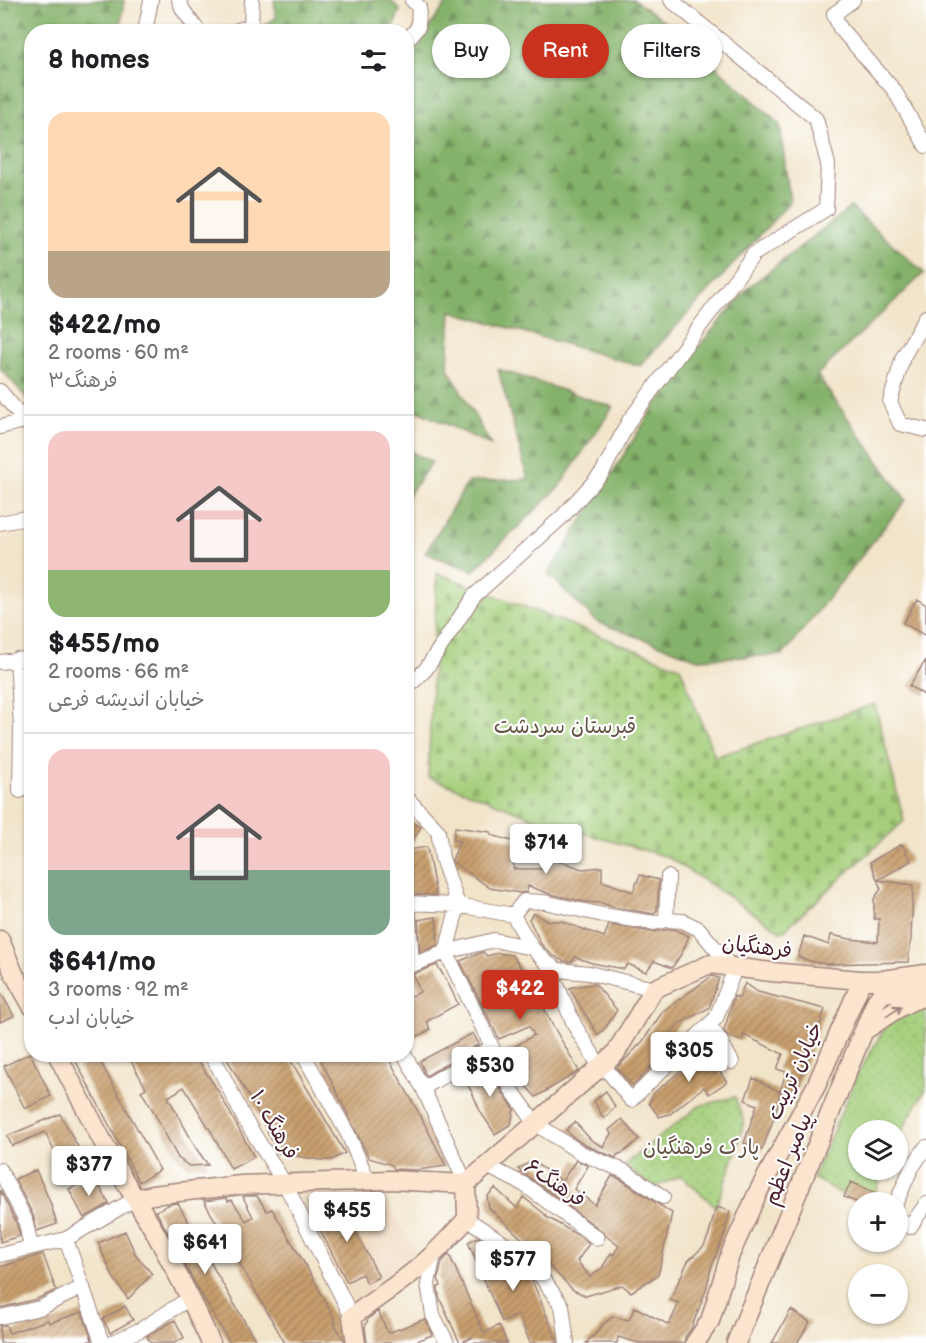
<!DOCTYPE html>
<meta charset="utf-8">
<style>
body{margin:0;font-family:"Balsamiq Sans","Playpen Sans Arabic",sans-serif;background:#f2f2f2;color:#202124;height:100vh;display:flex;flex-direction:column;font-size:22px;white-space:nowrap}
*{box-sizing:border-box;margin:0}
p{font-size:20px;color:#757577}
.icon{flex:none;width:33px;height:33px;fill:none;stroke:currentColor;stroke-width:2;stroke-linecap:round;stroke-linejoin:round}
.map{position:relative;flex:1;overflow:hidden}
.drawer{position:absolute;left:24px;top:24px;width:390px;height:1038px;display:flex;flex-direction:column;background:#fff;border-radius:24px;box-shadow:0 2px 4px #0004}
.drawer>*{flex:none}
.banner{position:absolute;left:432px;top:24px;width:404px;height:54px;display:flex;gap:12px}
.controls{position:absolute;left:848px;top:1120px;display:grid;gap:12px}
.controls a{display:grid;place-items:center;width:60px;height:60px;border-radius:50%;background:#fff;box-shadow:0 2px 4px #0004;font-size:30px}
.price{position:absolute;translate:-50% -51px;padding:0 14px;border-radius:6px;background:#fff;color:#222;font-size:20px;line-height:39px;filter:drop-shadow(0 2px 3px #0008)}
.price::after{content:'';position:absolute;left:50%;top:36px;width:18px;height:14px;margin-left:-9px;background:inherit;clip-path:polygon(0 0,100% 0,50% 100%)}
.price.selected{background:#c8321e;color:#fff}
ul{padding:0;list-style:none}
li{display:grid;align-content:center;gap:12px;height:318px;padding:0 24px}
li+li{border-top:2px solid #e0e0e0}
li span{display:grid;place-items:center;height:186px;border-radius:18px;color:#555}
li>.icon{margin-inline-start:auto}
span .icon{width:108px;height:108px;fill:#fffc;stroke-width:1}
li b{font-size:26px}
h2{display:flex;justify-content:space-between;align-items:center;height:72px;padding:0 24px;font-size:26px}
.pill{padding:0 21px;border-radius:27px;background:#fff;box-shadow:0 2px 4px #0004;font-size:21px;line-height:54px}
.pill.selected{background:#c8321e;color:#fff}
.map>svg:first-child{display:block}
.built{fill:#eed7bb}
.grass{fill:url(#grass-dots);stroke:#787753;stroke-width:1.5}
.forest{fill:url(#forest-firs);stroke:#67684b;stroke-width:1.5}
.cemetery{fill:url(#cemetery-stones);stroke:#787753;stroke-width:1.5}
.building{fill:url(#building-hatch)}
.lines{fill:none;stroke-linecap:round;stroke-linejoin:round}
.street-casing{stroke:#9e827a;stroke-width:16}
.secondary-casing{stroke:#9e827a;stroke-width:21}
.street{stroke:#fff;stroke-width:14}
.secondary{stroke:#fbe5cf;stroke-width:18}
.oneway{stroke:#a2827d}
.labels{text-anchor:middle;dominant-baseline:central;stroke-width:4.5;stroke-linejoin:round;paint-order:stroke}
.park-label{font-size:21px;fill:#655443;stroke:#fff}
.street-label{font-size:21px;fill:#4a1f2b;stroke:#fff}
</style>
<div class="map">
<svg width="926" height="1343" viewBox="0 0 926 1343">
<defs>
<pattern id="grass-dots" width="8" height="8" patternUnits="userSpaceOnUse" patternTransform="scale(1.5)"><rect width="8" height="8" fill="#a5cf7b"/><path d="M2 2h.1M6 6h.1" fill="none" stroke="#90b16a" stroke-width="1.8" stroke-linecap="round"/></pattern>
<pattern id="forest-firs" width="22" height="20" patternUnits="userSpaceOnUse" patternTransform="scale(1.5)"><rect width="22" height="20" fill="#84b26b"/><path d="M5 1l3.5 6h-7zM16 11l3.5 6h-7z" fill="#6e9058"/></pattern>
<pattern id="cemetery-stones" width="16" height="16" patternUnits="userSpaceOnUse" patternTransform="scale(1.5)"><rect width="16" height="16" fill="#a5cf7b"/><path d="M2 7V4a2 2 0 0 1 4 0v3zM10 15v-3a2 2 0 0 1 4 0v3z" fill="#90b16a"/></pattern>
<pattern id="building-hatch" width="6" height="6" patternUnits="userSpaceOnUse" patternTransform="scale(1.5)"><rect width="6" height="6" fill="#c89f6d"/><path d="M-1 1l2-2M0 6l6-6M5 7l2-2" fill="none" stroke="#a4815a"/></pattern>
</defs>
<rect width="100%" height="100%" fill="#fff"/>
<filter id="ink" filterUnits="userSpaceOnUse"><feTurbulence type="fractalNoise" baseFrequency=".0167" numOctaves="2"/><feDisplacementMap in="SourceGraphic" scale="12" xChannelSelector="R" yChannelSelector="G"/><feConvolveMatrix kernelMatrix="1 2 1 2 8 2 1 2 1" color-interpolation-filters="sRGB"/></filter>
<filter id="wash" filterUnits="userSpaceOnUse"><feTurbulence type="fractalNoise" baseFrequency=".008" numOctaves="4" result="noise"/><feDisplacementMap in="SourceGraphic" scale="24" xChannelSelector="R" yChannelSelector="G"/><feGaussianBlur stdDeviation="1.35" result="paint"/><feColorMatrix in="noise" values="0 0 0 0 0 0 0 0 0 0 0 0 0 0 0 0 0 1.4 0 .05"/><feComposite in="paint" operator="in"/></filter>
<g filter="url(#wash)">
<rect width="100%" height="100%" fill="#f1e4c9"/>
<path class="built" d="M380,1189l37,66 -63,50 -59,-112z"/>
<path class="grass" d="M924,1004l2,1v84l-29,50v-8h-39v39h25l-7,23 -4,10h-14l-45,-25 45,-105 30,-50z
M735,1097l9,24 -5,22 -23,64 -35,-31 -28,12 -28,-24 74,-58z"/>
<path class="forest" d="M0,0h124l-4,31 -88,1 -1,371 -31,-35z
M274,0h116l10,10 -8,21h-137l21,-13z
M449,0h185l40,28 106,97 10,77 -150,164 -189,-55 -3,57 43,77 -84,-39v-348z
M851,207l73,66 -107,102 89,125 -123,155 -85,4 -101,-37 -49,-48 127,-200 75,-88z
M498,369l115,38 -54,80 -86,84 -48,-18 43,-71 60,-3z
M407,450l25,12 -25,35z"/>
<path class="cemetery" d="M437,573l243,94 35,90 160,-53 29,117 -122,111 -114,-75 -121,-34 -119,-46z"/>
<g id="blocks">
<path class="building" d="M917,599l9,6v31l-23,-13z
M926,660v36l-17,-10z
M406,818l15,9 -14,23 20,-3 9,48 -30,-1z
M455,827l36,5v3l28,8 -6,26h31l2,-9 20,3 16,6 20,-2v14l31,11 7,-17 19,5 -2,30 -3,4 -41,-7 -12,-4 -15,-1 -36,-8 -22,-8 -1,6 -7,1 -30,-5 -37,-26 -1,-2 8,-19 -7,-1z
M902,844l9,17 -33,19 35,5 -2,54 -3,23 -81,2 -14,-2 -15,-5 6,-21 25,9 2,-10 19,4 28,3 1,-23h-5v-20l7,-10 -11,-27z
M533,913l15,8h13l43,16 5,-12 44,7 20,-3 16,7 -7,17 -10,15 -18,-7 -8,11 -18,-8 -4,5 -32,-6 -17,-6 -3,5 -9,-1 -11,-6 -11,-11 -12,-25z
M436,917l2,28 -18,7 -2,-32z
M483,952l4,4 11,-3 14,2 17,24 23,45 27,47 -43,26 -23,-25 -9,-19 30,-18 -5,-9 -30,13 -39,-78z
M437,965l10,16 11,23 -31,17 3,9 -21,11 -3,-6v-36l14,-7 -7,-18z
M712,976l7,2 -10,30 -29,15 -25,30 5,4 -27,29 -16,-18 26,-27 20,-30z
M745,983l13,9 67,17 -19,55 -13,33 -13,-5 6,-20 -9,-3 6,-15 -39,-19 -2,6 -14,-5 -4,-5 10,-35 5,2z
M595,984l22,26 -11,17 -8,8 -29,-47 9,-2z
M0,991l14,25 -14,6z
M473,1033l6,11 -53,32 -6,-15z
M705,1044l8,1 -4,12 11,6 -5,2 12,17 -18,12 -5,-7 -34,27 -11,3 -10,-14 5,-10 35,-29 -3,-4z
M30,1053l21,43 -26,13 -21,-43z
M72,1054h24l64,116 -21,12z
M127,1054h67l24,37 36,66 -23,12 -19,-36 -28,-46 -16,10 28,51 12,17 -19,1 -11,-8 -27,-51 -10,-16 5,-3z
M224,1054h63l58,99 -13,7h-11l-43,-7 -23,-46z
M318,1054h68l34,61 26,51 -29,4 -23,-1 -2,-4 -23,-7z
M489,1062l14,31 11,16 -3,15 -16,10 -15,-23 -8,-19 -9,-14z
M753,1078l27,14 -4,20 -14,38 -18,-7 13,-38 -12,-5z
M606,1091l9,16 -11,12 -10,-18z
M60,1114l24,44 -21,11 -18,-37 -33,14 -5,-10z
M622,1119l17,20 -15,13 -7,3 -1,3 -31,-13 -12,-8 -7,-7 9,-8 16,18 13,7 -1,-1 8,-12 -2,-4z
M576,1160l12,6 -14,23 21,16 17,-29 8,3 52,34 -14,62 -27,17 -9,-7 -36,11 -13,-6 -41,-42 -43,-40 -2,-11 8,-9 22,20 6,-11 23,18 -1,1 31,18 13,10 -12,17 13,16 12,-9 9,-15 2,2 6,-9 -13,-10 -4,-5 -84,-62 14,-8 30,20z
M36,1170l14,32 7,22 -20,7 -4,-16 -18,-36z
M94,1176l15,28 -25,14 -15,-29z
M851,1182l25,11 -4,10h-14l-14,-6z
M0,1190l16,32 4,14 -20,6z
M246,1196h11l10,15 5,-2 40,67 24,46 -2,1 10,17 1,3h-60l-81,-142 23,-3 1,3 4,-1 14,21 7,-4 -10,-20z
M350,1201l11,23 -7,4 25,49 -12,6 -5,-9 -15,8 -32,-62z
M178,1203l28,52 51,88h-27l-33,-56 -41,-76 14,-7z
M716,1207l14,4 -6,24 -13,33 -5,22 -15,39 -6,8 -1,6h-45l-21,-6 -1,6h-31l13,-13 4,-6 10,-7 16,3 6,-13 34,18 10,-22 -9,-3 18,-39 16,-15 5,-12z
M125,1231l11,24 16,19 -24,25 -15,-22 -15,-34z
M478,1237l14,9 40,34 26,63h-28l-11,-28 -17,7 -34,-80z
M43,1254l13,36 -19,9 -37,9v-41z
M449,1254l35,79 15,-8 8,18h-45l11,-6 -13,6 -21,-46 -1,-10 3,-1 -3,-8 4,-16z
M125,1306l8,14 -23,13 -7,-14z
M791,1310l19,12 -13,21h-25z
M378,1311l10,22 37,-14 7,16 -21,8h-44l-2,-16 3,-8z
M82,1312l10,28 -8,3h-84v-17l6,-1 3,8 39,-13 1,3z
M175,1320l9,18 -10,5h-23l-4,-7z"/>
</g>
</g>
<g filter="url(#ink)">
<use href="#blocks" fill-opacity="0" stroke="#9e827a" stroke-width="1.5"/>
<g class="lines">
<defs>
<path id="street" d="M179,0l4,10 16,22
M853,0l-19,14 6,14 54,62 32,56
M145,32l6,-32
M232,32l19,-6 1,-26
M406,42l12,-15 1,-20 -7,-7
M926,317l-23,40 -13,45 10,22 26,6
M0,391l32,38
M0,427l25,-6
M0,523l32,-6
M17,659l4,67 -1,65
M0,662l32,-4
M406,683l8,-2 12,-12 48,-73 88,-79 40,-44 27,-52 125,-167 72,-45 2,-45 -12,-45 -145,-119
M406,797l32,34 4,27 16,47 55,10 19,33
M406,903l52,2 -12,47 46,95 19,42 25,35 45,29 43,18 39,26
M408,903l4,62
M513,915l11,-14 20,1 59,13 51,8 12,-3 17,1 16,8 32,38
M666,920l2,-43
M547,963l28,63 25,41
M406,965h6l34,-13 48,-12 38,8 15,15 11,7 31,3 65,16
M709,1025l11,15 12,22
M210,1054l9,14 26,52 40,64 67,133
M303,1054l45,80 20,47
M404,1054l19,34 43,96
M603,1065l28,35 85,-82 20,-52
M423,1088l69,-41
M487,1166l38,19 72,53
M0,1170l25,49 6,28
M896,1203l15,-34 15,-22
M897,1217l13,10 16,-23
M467,1219l35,23 33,26 27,38 5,37
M66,1239l36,104
M434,1254l-6,30 5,31 14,28
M0,1255l66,-16 69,-40
M0,1317l40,-9 43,-21
M111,1343l29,-13 50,-32"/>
<path id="secondary" d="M0,940l14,34 18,32
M883,993l43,-6
M864,1031c20,-13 39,-29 62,-35
M57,1054l58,111 40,67 35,66 21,45
M466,1184l149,-130 39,-65 56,-25 61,8 89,8h22l44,-6
M135,1199l17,-4 89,-10 149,-5 76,4
M356,1343l-4,-26c20,-16 41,-29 61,-45 20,-15 36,-34 54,-53l-1,-35
M695,1343l15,-22 20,-66 28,-63 58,-106 42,-96 2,-10
M736,1343l140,-342 7,-8"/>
</defs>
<use href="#street" class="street-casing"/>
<use href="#secondary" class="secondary-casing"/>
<use href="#street" class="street"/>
<use href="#secondary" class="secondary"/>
</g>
<defs><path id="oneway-shaft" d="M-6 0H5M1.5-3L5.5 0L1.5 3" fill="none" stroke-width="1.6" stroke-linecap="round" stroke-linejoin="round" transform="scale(1.5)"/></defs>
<use class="oneway" href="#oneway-shaft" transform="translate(894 1011) rotate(-33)"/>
</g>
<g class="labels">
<g class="park-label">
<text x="565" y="726">قبرستان سردشت</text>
<text x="701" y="1147">پارک فرهنگیان</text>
</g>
<g class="street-label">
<text transform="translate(757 947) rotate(7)">فرهنگیان</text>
<text transform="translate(795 1071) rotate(-65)">خیابان تربیت</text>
<text transform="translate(274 1125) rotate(60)">فرهنگ ۱۰</text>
<text transform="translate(788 1159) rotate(-68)">پیامبر اعظم</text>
<text transform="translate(555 1183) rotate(34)">فرهنگ۶</text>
</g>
</g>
</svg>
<div class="controls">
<a><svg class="icon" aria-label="layers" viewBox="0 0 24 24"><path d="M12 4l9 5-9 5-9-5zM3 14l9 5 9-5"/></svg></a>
<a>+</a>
<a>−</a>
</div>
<b class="price" style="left:546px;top:875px">$714</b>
<b class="price selected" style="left:520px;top:1021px">$422</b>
<b class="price" style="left:689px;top:1083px">$305</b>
<b class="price" style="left:490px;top:1098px">$530</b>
<b class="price" style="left:89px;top:1197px">$377</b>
<b class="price" style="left:347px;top:1243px">$455</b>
<b class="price" style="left:205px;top:1275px">$641</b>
<b class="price" style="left:513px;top:1292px">$577</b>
<div class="banner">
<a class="pill">Buy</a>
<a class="pill selected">Rent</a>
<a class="pill">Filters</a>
</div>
<section class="drawer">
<h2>8 homes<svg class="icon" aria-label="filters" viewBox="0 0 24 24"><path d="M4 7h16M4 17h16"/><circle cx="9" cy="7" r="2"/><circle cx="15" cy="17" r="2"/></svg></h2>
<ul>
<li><span style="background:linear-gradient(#ffd9b3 75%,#b9a48a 0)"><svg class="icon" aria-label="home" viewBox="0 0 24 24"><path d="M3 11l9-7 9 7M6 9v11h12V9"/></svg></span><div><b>$422/mo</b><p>2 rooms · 60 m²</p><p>فرهنگ۳</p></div></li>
<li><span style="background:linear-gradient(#f6c9c9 75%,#8fb573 0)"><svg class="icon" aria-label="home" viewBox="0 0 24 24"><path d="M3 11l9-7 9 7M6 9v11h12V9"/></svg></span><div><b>$455/mo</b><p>2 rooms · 66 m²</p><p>خیابان اندیشه فرعی</p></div></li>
<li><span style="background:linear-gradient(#f6c9c9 65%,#7fa58c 0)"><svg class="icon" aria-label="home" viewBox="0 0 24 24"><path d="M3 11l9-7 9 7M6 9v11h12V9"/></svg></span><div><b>$641/mo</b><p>3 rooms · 92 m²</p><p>خیابان ادب</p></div></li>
</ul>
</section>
</div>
